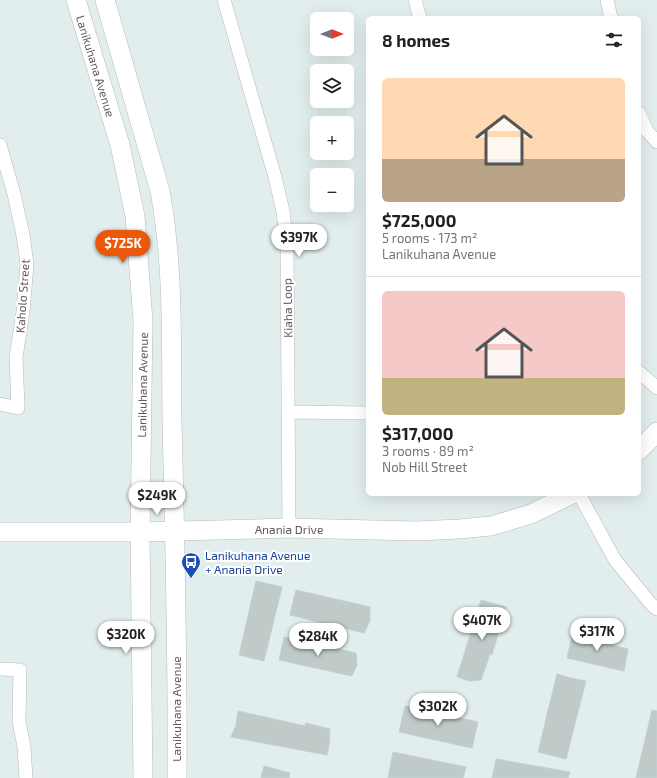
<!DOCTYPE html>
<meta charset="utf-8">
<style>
body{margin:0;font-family:"Exo 2",sans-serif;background:#f6f6f6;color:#202124;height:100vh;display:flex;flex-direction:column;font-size:15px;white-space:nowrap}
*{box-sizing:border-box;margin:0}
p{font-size:13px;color:#757577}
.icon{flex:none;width:22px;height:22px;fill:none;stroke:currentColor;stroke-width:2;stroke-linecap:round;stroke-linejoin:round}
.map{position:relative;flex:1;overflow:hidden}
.drawer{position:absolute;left:366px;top:16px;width:275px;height:480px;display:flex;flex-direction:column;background:#fff;border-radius:6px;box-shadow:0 4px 16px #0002}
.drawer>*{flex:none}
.needle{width:26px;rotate:90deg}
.fabs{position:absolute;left:310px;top:12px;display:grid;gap:8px}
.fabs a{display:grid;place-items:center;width:44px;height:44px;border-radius:6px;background:#fff;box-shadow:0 4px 16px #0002;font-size:20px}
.price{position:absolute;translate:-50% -34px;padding:0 9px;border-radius:14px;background:#fff;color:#222;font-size:13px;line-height:26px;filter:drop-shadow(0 1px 2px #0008)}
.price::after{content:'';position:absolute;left:50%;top:24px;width:12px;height:9px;margin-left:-6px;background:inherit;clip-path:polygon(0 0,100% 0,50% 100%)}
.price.current{background:#ea580c;color:#fff}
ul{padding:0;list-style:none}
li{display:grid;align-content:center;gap:8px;height:212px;padding:0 16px}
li+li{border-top:1px solid #e0e0e0}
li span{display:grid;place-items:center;height:124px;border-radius:6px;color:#555}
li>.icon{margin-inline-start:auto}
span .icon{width:72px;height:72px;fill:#fffc;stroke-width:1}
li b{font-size:17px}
h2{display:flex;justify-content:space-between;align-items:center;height:48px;padding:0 16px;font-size:17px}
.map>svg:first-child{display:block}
.building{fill:#c0cbc9;stroke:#c0d2d0}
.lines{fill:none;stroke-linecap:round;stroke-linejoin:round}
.street-casing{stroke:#beb7b8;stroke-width:14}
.secondary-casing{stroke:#c0b7b9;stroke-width:20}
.street{stroke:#fff;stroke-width:13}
.secondary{stroke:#fff;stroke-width:19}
.labels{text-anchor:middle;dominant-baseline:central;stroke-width:4;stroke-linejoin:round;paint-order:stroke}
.street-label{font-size:12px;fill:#635a5c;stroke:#fff}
.transit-label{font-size:12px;fill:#164399;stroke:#fff;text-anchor:start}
</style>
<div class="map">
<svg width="657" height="778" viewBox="0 0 657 778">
<rect width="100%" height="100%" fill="#e2eded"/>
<path class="building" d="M256,581l26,6 -18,74 -25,-6z
M296,590l74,17v14l-6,12 -74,-18z
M481,600l25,7 -14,48 -2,-1 -9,26 -11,1 -13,-4z
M573,632l31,7 -1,4 25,6 -4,22 -57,-13z
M284,637l72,16 1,12 -5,11 -73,-16z
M557,674l14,4 15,3 -20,78 -28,-7z
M405,706l73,16 -6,26 -73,-16z
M652,710l5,1v67h-21z
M238,711l67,15 1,-3 24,6 -1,16 -2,10 -96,-18 5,-12z
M393,752l73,15 -3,11h-75z
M496,759l74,13 -2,6h-76z
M264,766l26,7 -1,5h-28z"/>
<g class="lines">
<defs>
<path id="street" d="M224,0l51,177 8,34 4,39 2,278
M415,0l5,18
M607,0l4,18
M639,113l8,18 10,11
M0,145l14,49 9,41 4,29 -4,48 -7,45 2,51 -18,-4
M639,372l18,16
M289,412l79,1
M579,494l36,66 36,44 6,5
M0,669l20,1 -1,51 5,26 2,31"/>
<path id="secondary" d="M76,0l44,145 15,71 8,105 -3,211 3,246
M105,0l55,191c14,76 11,153 12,230 3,119 6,238 5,357
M639,450l18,-18
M0,532h140l149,-4 128,3 42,-2 32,-3 40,-12 41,-20"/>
</defs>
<use href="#street" class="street-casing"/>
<use href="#secondary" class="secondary-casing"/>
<use href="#street" class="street"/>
<use href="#secondary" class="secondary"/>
</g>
<defs>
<symbol id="bus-pin" viewBox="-11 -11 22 30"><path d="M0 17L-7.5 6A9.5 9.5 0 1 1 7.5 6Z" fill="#1a4fb4" stroke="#fff"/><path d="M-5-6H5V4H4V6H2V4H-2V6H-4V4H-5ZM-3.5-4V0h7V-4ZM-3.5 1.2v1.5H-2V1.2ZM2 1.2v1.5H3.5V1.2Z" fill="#fff"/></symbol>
</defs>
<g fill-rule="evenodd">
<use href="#bus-pin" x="180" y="551" width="22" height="30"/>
</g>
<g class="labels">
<g class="street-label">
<text transform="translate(96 66) rotate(73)">Lanikuhana Avenue</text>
<text transform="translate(22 296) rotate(-86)">Kaholo Street</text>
<text transform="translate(287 308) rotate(-91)">Kiaha Loop</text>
<text transform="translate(142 385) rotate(-89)">Lanikuhana Avenue</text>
<text x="289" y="529">Anania Drive</text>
<text transform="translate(176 709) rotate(-90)">Lanikuhana Avenue</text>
</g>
<g class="transit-label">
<text x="205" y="555">Lanikuhana Avenue<tspan x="205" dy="14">+ Anania Drive</tspan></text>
</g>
</g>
</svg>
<div class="fabs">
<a><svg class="needle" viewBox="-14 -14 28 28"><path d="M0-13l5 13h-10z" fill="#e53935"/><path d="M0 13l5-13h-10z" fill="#757577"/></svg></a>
<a><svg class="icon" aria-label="layers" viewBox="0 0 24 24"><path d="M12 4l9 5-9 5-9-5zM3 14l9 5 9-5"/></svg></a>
<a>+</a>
<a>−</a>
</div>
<b class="price" style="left:299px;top:258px">$397K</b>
<b class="price current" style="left:123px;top:264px">$725K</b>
<b class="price" style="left:157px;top:516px">$249K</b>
<b class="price" style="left:482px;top:641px">$407K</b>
<b class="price" style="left:597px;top:652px">$317K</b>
<b class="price" style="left:126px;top:655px">$320K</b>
<b class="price" style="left:318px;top:657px">$284K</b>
<b class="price" style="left:438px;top:727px">$302K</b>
<section class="drawer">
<h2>8 homes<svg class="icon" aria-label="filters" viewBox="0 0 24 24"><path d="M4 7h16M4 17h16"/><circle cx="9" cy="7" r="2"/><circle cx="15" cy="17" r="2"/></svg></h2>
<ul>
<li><span style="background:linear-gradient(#ffd9b3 65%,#b9a48a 0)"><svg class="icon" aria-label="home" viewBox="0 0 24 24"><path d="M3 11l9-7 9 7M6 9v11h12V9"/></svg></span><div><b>$725,000</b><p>5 rooms · 173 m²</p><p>Lanikuhana Avenue</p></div></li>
<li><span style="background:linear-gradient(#f6c9c9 70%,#c2b280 0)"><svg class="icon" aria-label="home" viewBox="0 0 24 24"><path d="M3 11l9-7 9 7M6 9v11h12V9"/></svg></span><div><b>$317,000</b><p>3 rooms · 89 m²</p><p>Nob Hill Street</p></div></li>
</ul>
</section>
</div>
